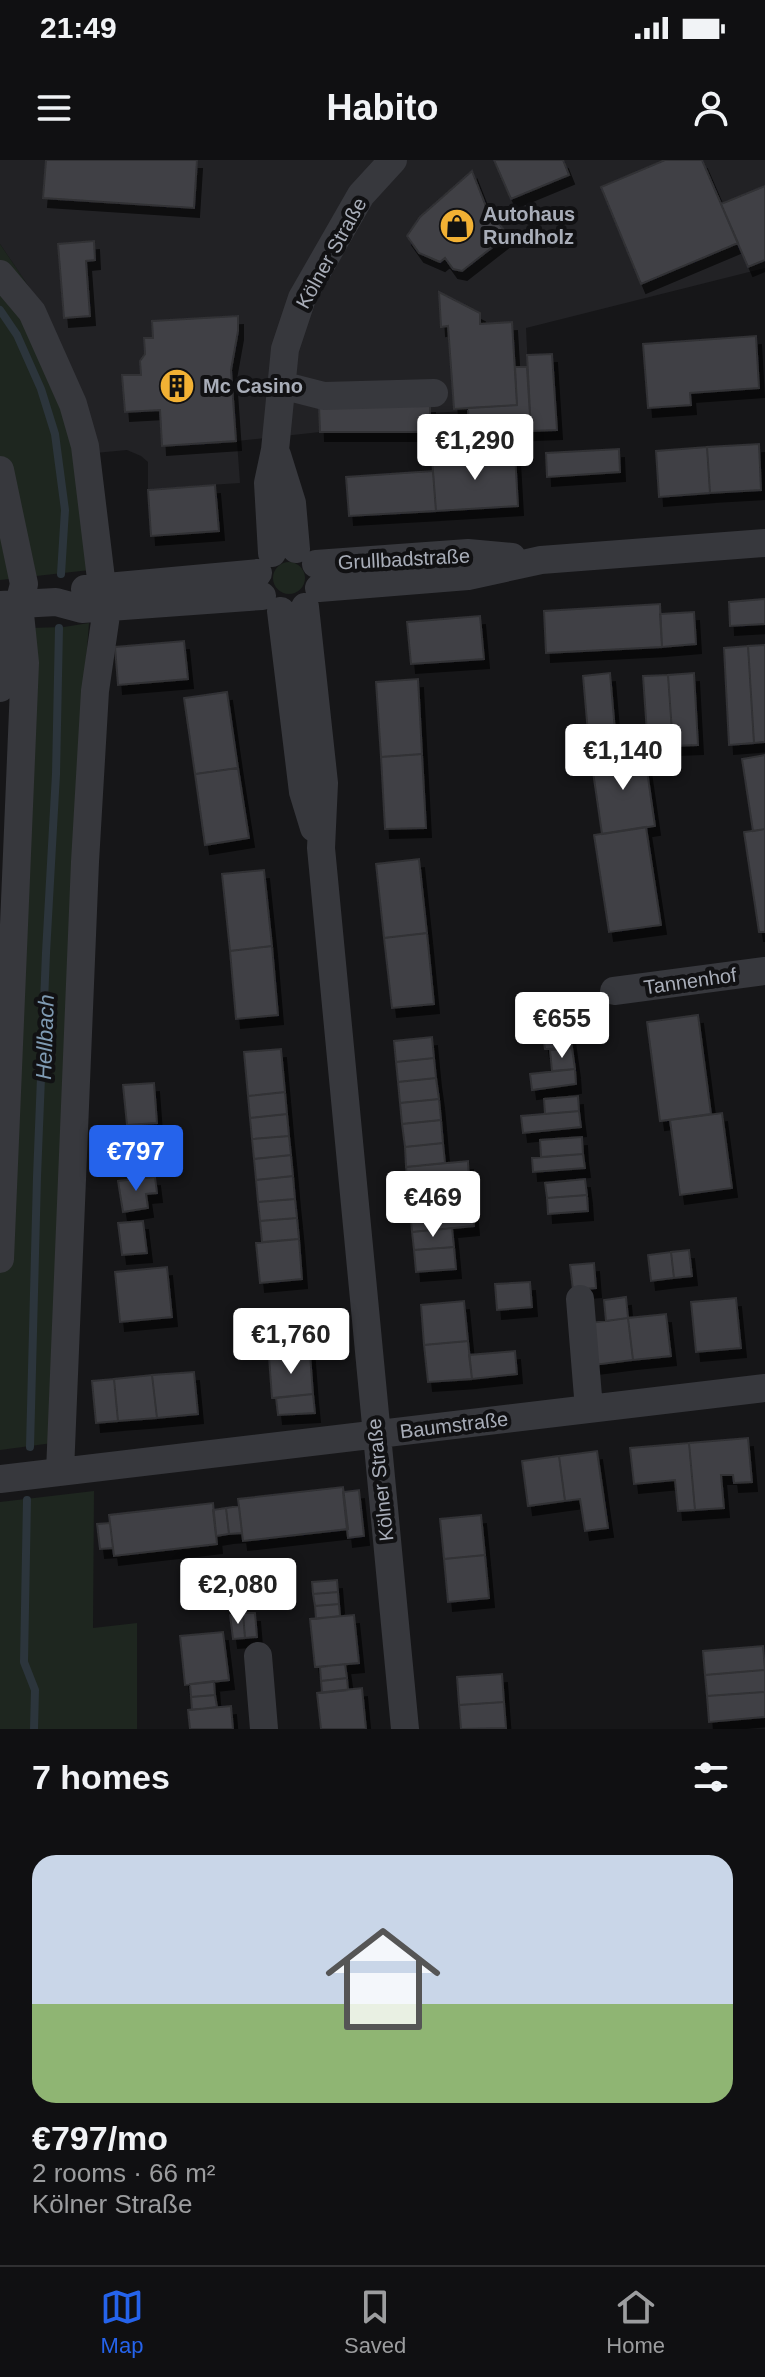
<!DOCTYPE html>
<meta charset="utf-8">
<style>
body{margin:0;font-family:Arial,sans-serif;background:#1e1e20;color:#f1f3f6;height:100vh;display:flex;flex-direction:column;font-size:30px;white-space:nowrap}
*{box-sizing:border-box;margin:0}
p{font-size:26px;color:#9c9d9f}
.icon{flex:none;width:44px;height:44px;fill:none;stroke:currentColor;stroke-width:2;stroke-linecap:round;stroke-linejoin:round}
.map{position:relative;height:1569px;overflow:hidden}
.side{display:flex;flex-direction:column;background:#101012;flex:1}
.side>*{flex:none}
.price{position:absolute;translate:-50% -68px;padding:0 18px;border-radius:8px;background:#fff;color:#222;font-size:26px;line-height:52px;filter:drop-shadow(0 2px 4px #0008)}
.price::after{content:'';position:absolute;left:50%;top:48px;width:24px;height:18px;margin-left:-12px;background:inherit;clip-path:polygon(0 0,100% 0,50% 100%)}
.price.selected{background:#2563eb;color:#fff}
ul{padding:0;list-style:none}
li{display:grid;align-content:center;gap:16px;height:424px;padding:0 32px}
li span{display:grid;place-items:center;height:248px;border-radius:24px;color:#555}
li>.icon{margin-inline-start:auto}
span .icon{width:144px;height:144px;fill:#fffc;stroke-width:1}
li b{font-size:34px}
h2{display:flex;justify-content:space-between;align-items:center;height:96px;padding:0 32px;font-size:34px}
.status{display:flex;justify-content:space-between;align-items:center;height:56px;padding:0 40px;background:#101012;direction:ltr}
.status svg{height:22px;fill:currentColor}
header{display:flex;justify-content:space-between;align-items:center;height:104px;padding:0 32px;background:#101012;font-size:36px;font-weight:700}
.tab-bar{display:flex;justify-content:space-around;align-items:center;height:112px;border-top:2px solid #303032;background:#101012;font-size:22px;color:#9c9d9f}
.tab-bar a{display:grid;justify-items:center;gap:4px}
.tab-bar .selected{color:#2563eb}
.map>svg:first-child{display:block}
.built{fill:#222225}
.green{fill:#1e261f}
.lines{fill:none;stroke-linecap:round;stroke-linejoin:round}
.stream{stroke:#2c353c;stroke-width:8}
.building{fill:#404145;stroke:#303034;stroke-width:2;filter:url(#shadow)}
.minor{stroke:#37383d;stroke-width:28}
.labels{text-anchor:middle;dominant-baseline:central;stroke-width:8;stroke-linejoin:round;paint-order:stroke}
.poi-label{font-size:20px;font-weight:bold;fill:#a8adb8;stroke:#111113;text-anchor:start}
.street-label{font-size:20px;fill:#a8adb8;stroke:#111113}
.water-label{font-size:22px;font-style:italic;fill:#7f9bb3;stroke:#111113}
</style>
<div class="status"><b>21:49</b><svg viewBox="0 0 49 12"><path d="M0 12V9h3v3zM5 12V6h3v6zM10 12V3h3v9zM15 12V0h3v12zM26 1h20v11H26zM47 4h2v5h-2z"/></svg></div>
<header><svg class="icon" aria-label="menu" viewBox="0 0 24 24"><path d="M4 6h16M4 12h16M4 18h16"/></svg>Habito<svg class="icon" aria-label="person" viewBox="0 0 24 24"><circle cx="12" cy="8" r="4"/><path d="M4 21q1-7 8-7t8 7"/></svg></header>
<div class="map">
<svg width="765" height="1569" viewBox="0 0 765 1569">
<defs>
<filter id="shadow"><feDropShadow dx="5" dy="9" stdDeviation="0" flood-color="#0009"/></filter>
</defs>
<rect width="100%" height="100%" fill="#161618"/>
<path class="built" d="M0,0h765v108l-239,60 5,103 -62,4 -2,-24 -37,2v19h-110l-83,9 3,42 -92,6v-27l-7,-6 -14,-6 -32,3 -52,-145 -43,-64z"/>
<path class="green" d="M0,84l43,64 23,47 24,215 -90,10z
M273 418a16 16 0 1 1 32 0a16 16 0 1 1-32 0Z
M89,463l-5,66 -24,753 -60,8v-432l30,-390 34,-1z
M94,1331l-1,137 44,-5v106h-137v-227z"/>
<g class="lines">
<path class="stream" d="M0,150l17,25 24,54 14,45 10,76 -4,64
M30,1287l7,-270 9,-224 10,-179 3,-146
M27,1340l-3,162 11,28 -1,39"/>
</g>
<path class="building" d="M46,0h151l-3,48 -151,-10z
M494,0h69l6,15 -58,24z
M665,0h37l36,83 -97,41 -40,-97z
M472,11l15,38 21,26 -46,36 -9,-2 -8,-11 -5,4 -21,-9 -12,-17 13,-19z
M765,26v74l-17,7 -27,-63z
M94,81l1,19 -9,1 4,55 -26,2 -6,-74z
M439,132l41,21v11l32,-2 5,83 -63,4 -6,-83 -7,1z
M238,156v15l-7,39 5,71 -74,5 -2,-36 -35,2 -3,-37h19l-1,-14 5,-7 -1,-16h9l-1,-17z
M756,176l3,52 -69,5 1,12 -43,3 -5,-64z
M552,194l5,76 -26,1 -4,-76z
M515,207h12l4,64 -62,4 -1,-27 49,-3z
M430,244v28h-110l-1,-26z
M759,284l2,46 -51,3 -3,-46z
M707,287l3,46 -51,4 -3,-46z
M619,289l1,23 -73,5 -1,-24z
M515,294l3,52 -82,5 -4,-52z
M433,311l3,40 -87,5 -3,-39z
M215,325l4,46 -68,5 -3,-46z
M765,439v25l-35,2 -1,-24z
M660,444l2,43 -116,6 -2,-42z
M694,452l2,32 -34,3 -2,-33z
M480,456l4,43 -73,5 -4,-42z
M184,481l4,38 -70,6 -3,-38z
M765,485v97l-11,1 -6,-97z
M748,486l6,97 -25,2 -5,-97z
M610,513l7,81 -27,2 -7,-80z
M694,513l4,72 -25,1 -5,-71z
M668,515l5,71 -25,2 -5,-72z
M418,519l4,75 -41,3 -5,-75z
M227,532l11,76 -43,6 -11,-76z
M644,590l11,76 -53,8 -11,-76z
M422,594l4,74 -41,1 -4,-72z
M765,595v74l-12,2 -11,-72z
M238,608l11,70 -44,7 -10,-71z
M646,667l15,98 -52,7 -15,-97z
M765,669v103h-6l-15,-100z
M419,699l8,74 -43,5 -8,-74z
M264,710l8,76 -42,5 -8,-77z
M427,773l7,71 -42,4 -8,-70z
M272,786l6,69 -42,4 -6,-68z
M698,855l13,99 -51,7 -13,-99z
M569,866l3,22 -27,1 -3,-20z
M432,877l2,21 -38,4 -2,-21z
M572,888l3,21 -23,2 -2,-21z
M281,889l4,43 -37,4 -4,-44z
M434,898l2,20 -38,4 -2,-20z
M575,909l1,15 -44,6 -2,-16z
M436,918l3,21 -39,4 -2,-21z
M154,923l3,40 -30,2 -4,-40z
M285,932l2,22 -37,4 -2,-22z
M578,936l1,15 -34,3 -1,-15z
M439,939l2,21 -39,4 -2,-21z
M579,951l2,16 -58,6 -2,-17z
M722,953l10,75 -52,7 -10,-75z
M287,954l2,22 -37,3 -2,-21z
M441,960l2,23 -38,4 -3,-23z
M149,972l3,33 -29,3 -3,-34z
M289,976l2,19 -37,4 -2,-20z
M582,977l1,17 -42,3 -1,-17z
M443,983l2,20 -39,4 -1,-20z
M583,994l2,14 -52,4 -1,-14z
M291,995l2,21 -37,4 -2,-21z
M468,1001l1,19 -61,6 -2,-19z
M293,1016l2,23 -37,3 -2,-22z
M155,1017l2,16 -11,1 2,14 -25,4 -5,-31z
M585,1019l2,16 -40,3 -2,-15z
M469,1020l3,23 -62,6 -2,-23z
M587,1035l1,16 -40,3 -1,-16z
M295,1039l2,19 -37,3 -2,-19z
M472,1043l2,23 -62,6 -2,-23z
M297,1058l2,21 -37,3 -2,-21z
M143,1061l4,32 -25,2 -4,-32z
M452,1068l2,19 -40,3 -2,-18z
M299,1079l3,40 -42,4 -4,-40z
M454,1087l2,22 -40,3 -2,-22z
M689,1090l3,26 -18,2 -3,-26z
M671,1092l3,26 -23,3 -3,-26z
M594,1103l2,25 -23,2 -3,-25z
M167,1107l5,50 -52,5 -5,-50z
M530,1122l2,25 -35,3 -2,-26z
M626,1137l2,21 -22,3 -2,-21z
M736,1138l5,50 -45,4 -5,-50z
M464,1141l4,40 -44,4 -3,-40z
M666,1154l5,42 -38,4 -5,-42z
M307,1158l3,36 -41,3 -3,-35z
M628,1158l5,42 -39,5 -5,-42z
M468,1181l4,38 -44,3 -4,-37z
M515,1191l2,23 -45,5 -3,-24z
M310,1194l3,40 -41,4 -3,-41z
M194,1212l4,42 -41,4 -5,-43z
M152,1215l5,43 -39,3 -4,-42z
M114,1219l4,42 -22,2 -4,-42z
M313,1234l2,19 -37,2 -2,-17z
M748,1278l4,44 -18,1 -1,-8h-12l3,33 -29,2 -6,-67z
M689,1283l6,67 -17,1 -3,-31 -41,4 -4,-36z
M597,1291l11,77 -23,3 -5,-32 -15,2 -6,-45z
M559,1296l6,45 -37,5 -6,-45z
M343,1327l5,42 -105,12 -5,-42z
M359,1330l5,46 -16,2 -5,-46z
M213,1343l4,41 -103,12 -5,-41z
M239,1346l3,27 -13,1 -3,-26z
M226,1348l3,26 -13,2 -3,-26z
M481,1355l4,40 -41,4 -4,-40z
M110,1363l3,25 -13,1 -3,-25z
M485,1395l4,43 -41,4 -4,-43z
M337,1420l1,12 -25,2 -1,-12z
M338,1432l1,12 -24,2 -2,-12z
M339,1444l1,12 -24,3 -1,-13z
M243,1453l2,25 -12,1 -3,-24z
M243,1453h12l2,24 -12,1z
M354,1455l5,48 -44,4 -5,-48z
M223,1472l6,48 -44,5 -5,-49z
M763,1486l2,24 -60,5 -2,-24z
M345,1504l2,14 -26,3 -1,-14z
M765,1510v22l-58,4 -2,-21z
M502,1514l2,28 -45,3 -2,-28z
M347,1518l1,12 -26,3 -1,-12z
M214,1521l1,14 -24,2 -1,-13z
M362,1528l4,41h-45l-4,-36z
M765,1532v25l-56,5 -2,-26z
M215,1535l2,12 -25,3 -1,-13z
M504,1542l2,26 -45,1 -2,-24z
M231,1546l2,23h-43l-2,-19z"/>
<g class="lines">
<path class="minor" d="M0,114l32,38 41,92 12,42 17,141
M281,225l43,11 110,-3
M277,295l15,48 4,46
M0,310l24,114 -5,20 6,59 -25,596
M272,393l-4,-70 7,-33 10,-101 17,-51 59,-103 32,-35
M316,404l152,-11 44,4
M319,428l149,-12 73,-16 224,-17
M85,429l173,-16
M1,445l55,-3 26,7 180,-13
M305,447l19,176 -3,65 84,881
M281,451l22,181 11,36
M0,528l3,-83
M614,831l151,-20
M580,1139l9,110
M60,1312l25,-610 10,-171 12,-83
M0,1319l765,-91
M258,1496l6,73"/>
</g>
<defs>
<symbol id="shop-disc" viewBox="-11 -11 22 22"><circle r="9.5" fill="#f2b134" stroke="#111113"/><path d="M-5-2.5h2.3a2.7 3.5 0 0 1 5.4 0H5L5.5 6h-11ZM-1.5-2.5h3a1.5 2.3 0 0 0-3 0Z" fill="#111"/></symbol>
<symbol id="building-disc" viewBox="-11 -11 22 22"><circle r="9.5" fill="#f2b134" stroke="#111113"/><path d="M-4-6H4V6H1V3H-1V6H-4ZM-2.5-4.3h1.7v1.8h-1.7ZM.8-4.3h1.7v1.8H.8ZM-2.5-1h1.7V.8h-1.7ZM.8-1h1.7V.8H.8Z" fill="#111"/></symbol>
</defs>
<g fill-rule="evenodd">
<use href="#shop-disc" x="437" y="46" width="40" height="40"/>
<use href="#building-disc" x="157" y="206" width="40" height="40"/>
</g>
<g class="labels">
<g class="poi-label">
<text x="483" y="54">Autohaus<tspan x="483" dy="23">Rundholz</tspan></text>
<text x="203" y="226">Mc Casino</text>
</g>
<g class="street-label">
<text transform="translate(331 93) rotate(-61)">Kölner Straße</text>
<text transform="translate(404 399) rotate(-3)">Grullbadstraße</text>
<text transform="translate(690 821) rotate(-8)">Tannenhof</text>
<text transform="translate(454 1265) rotate(-7)">Baumstraße</text>
<text transform="translate(380 1320) rotate(-96)">Kölner Straße</text>
</g>
<g class="water-label">
<text transform="translate(45 877) rotate(-88)">Hellbach</text>
</g>
</g>
</svg>
<b class="price" style="left:475px;top:322px">€1,290</b>
<b class="price" style="left:623px;top:632px">€1,140</b>
<b class="price" style="left:562px;top:900px">€655</b>
<b class="price selected" style="left:136px;top:1033px">€797</b>
<b class="price" style="left:433px;top:1079px">€469</b>
<b class="price" style="left:291px;top:1216px">€1,760</b>
<b class="price" style="left:238px;top:1466px">€2,080</b>
</div>
<section class="side">
<h2>7 homes<svg class="icon" aria-label="filters" viewBox="0 0 24 24"><path d="M4 7h16M4 17h16"/><circle cx="9" cy="7" r="2"/><circle cx="15" cy="17" r="2"/></svg></h2>
<ul>
<li><span style="background:linear-gradient(#c9d6e8 60%,#8fb573 0)"><svg class="icon" aria-label="home" viewBox="0 0 24 24"><path d="M3 11l9-7 9 7M6 9v11h12V9"/></svg></span><div><b>€797/mo</b><p>2 rooms · 66 m²</p><p>Kölner Straße</p></div></li>
</ul>
</section>
<nav class="tab-bar">
<a class="selected"><svg class="icon" aria-label="map" viewBox="0 0 24 24"><path d="M3 6l6-2 6 2 6-2v14l-6 2-6-2-6 2zM9 4v14M15 6v14"/></svg>Map</a>
<a><svg class="icon" aria-label="saved" viewBox="0 0 24 24"><path d="M7 4h10v16l-5-4-5 4z"/></svg>Saved</a>
<a><svg class="icon" aria-label="home" viewBox="0 0 24 24"><path d="M3 11l9-7 9 7M6 9v11h12V9"/></svg>Home</a>
</nav>
